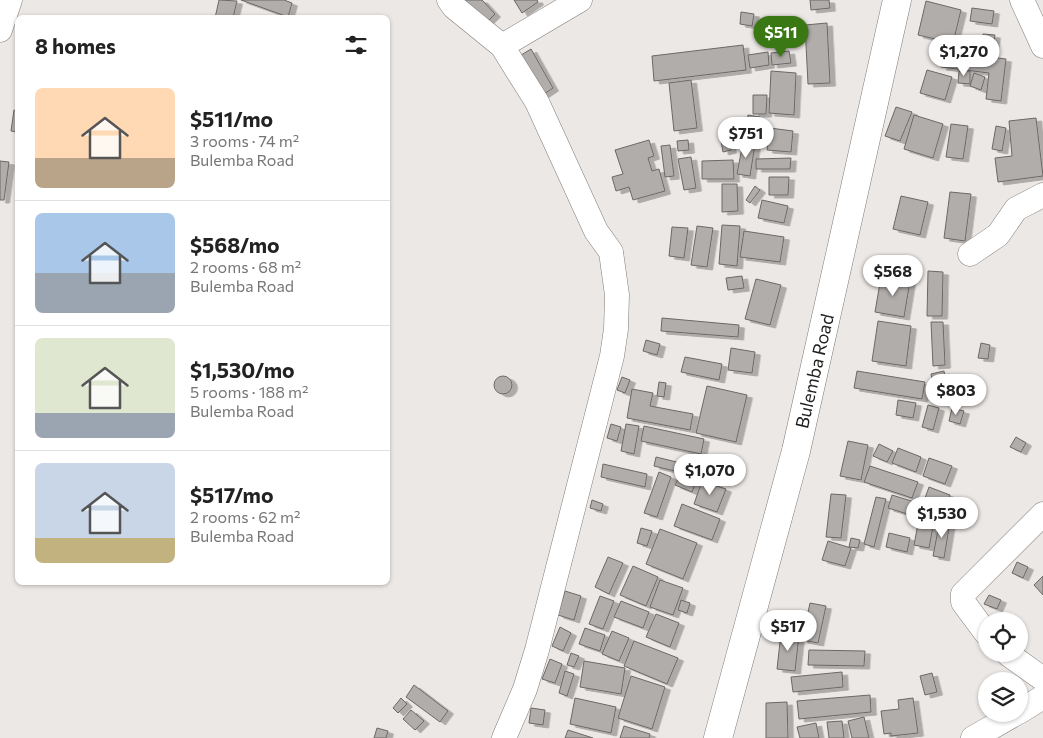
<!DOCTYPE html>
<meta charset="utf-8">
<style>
body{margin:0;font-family:Commissioner,sans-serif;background:#f6f6f6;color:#222;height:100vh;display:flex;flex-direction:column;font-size:19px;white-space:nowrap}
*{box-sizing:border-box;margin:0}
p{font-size:16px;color:#767676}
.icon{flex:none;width:28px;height:28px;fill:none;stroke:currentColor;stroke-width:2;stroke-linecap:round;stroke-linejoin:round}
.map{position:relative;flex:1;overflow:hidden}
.side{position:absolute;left:15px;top:15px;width:375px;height:570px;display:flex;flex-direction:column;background:#fff;border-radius:8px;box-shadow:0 1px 4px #0004}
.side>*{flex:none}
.tools{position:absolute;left:978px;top:612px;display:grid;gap:10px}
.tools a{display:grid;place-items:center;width:50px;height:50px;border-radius:50%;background:#fff;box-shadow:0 1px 4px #0004;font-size:25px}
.price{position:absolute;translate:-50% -42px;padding:0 11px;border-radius:18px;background:#fff;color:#222;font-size:16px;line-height:32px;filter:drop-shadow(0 1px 2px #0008)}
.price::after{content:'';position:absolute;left:50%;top:30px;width:15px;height:11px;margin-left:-8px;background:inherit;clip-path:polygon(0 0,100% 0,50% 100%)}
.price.selected{background:#3a7813;color:#fff}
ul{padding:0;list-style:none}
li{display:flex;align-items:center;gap:15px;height:125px;padding:0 20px}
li+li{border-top:1px solid #e0e0e0}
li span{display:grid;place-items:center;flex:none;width:140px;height:100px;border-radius:8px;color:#555}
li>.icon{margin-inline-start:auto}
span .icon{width:60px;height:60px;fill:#fffc;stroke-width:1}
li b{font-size:21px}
h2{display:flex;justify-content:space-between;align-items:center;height:60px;padding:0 20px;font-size:21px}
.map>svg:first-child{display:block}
.building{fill:#b1adab;stroke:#6b6866;filter:url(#shadow)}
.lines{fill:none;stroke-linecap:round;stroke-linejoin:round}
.minor-casing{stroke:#7f7c79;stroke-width:25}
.secondary-casing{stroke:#7f7c79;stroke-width:29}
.minor{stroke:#fff;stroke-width:24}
.secondary{stroke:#fff;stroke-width:28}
.labels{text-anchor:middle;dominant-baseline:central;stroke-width:4;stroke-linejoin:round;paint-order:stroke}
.street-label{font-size:18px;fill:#1f1e1d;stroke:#fff}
</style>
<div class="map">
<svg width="1043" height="738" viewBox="0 0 1043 738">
<defs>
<filter id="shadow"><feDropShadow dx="5.5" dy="3" stdDeviation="0" flood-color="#0004"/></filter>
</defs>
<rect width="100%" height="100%" fill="#ece8e5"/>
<path class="building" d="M219,0l18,1 -4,17h-18z
M241,0h43l8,3 -4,14z
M462,0h20l13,14 -11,11z
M514,0h23l1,2 -16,11z
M810,0h19l1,8 -19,2z
M926,1l35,9 -8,33 -35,-8z
M972,8l22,3 -2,13 -22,-3z
M741,12l13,2 -2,12 -12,-2z
M827,23l3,60 -22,1 -3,-59z
M800,28l1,9 -16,3 -2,-9z
M778,30l3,10 -16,5 -3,-11z
M983,34l12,1 -3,20 -34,-4 1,-11 24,2z
M743,45l3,25 -92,11 -2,-25z
M531,49l22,39 -12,8 -23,-39z
M789,51l2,12 -19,2 -1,-12z
M943,51l63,8 -5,42 -15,-2 3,-26 -48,-6z
M768,52l1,13 -19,3 -2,-13z
M927,70l25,7 -7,23 -25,-7z
M771,71l25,2 -2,42 -25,-2z
M959,71h11v13l-12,-1z
M974,73l11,4 -4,13 -11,-4z
M691,80l6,48 -23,3 -5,-48z
M753,95h14l-1,19h-13z
M896,107l16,5 -12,29 -15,-5z
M14,110l4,1v21l-7,-1z
M748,115l12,2 -2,15 -12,-2z
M914,115l29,9 -10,34 -29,-9z
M1036,118l7,58 -45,6 -3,-24 17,-2 -3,-35z
M951,124l17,2 -5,33 -17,-2z
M996,126l10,2 -4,23 -10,-2z
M770,128l23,3 -2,21 -24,-2z
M729,135l2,15 -8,2 -3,-16z
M649,140l5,16 -6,2 4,13 7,-2 6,22 -32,9 -4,-13 -13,4 -4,-14 11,-3 -8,-24z
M688,140l1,10 -11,1 -1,-10z
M743,142l12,2 -5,32 -13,-2z
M670,145l4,31 -9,1 -4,-31z
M691,157l5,31 -12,2 -6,-31z
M791,158l-1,11h-34v-10z
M733,160l1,19h-32v-18z
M0,161l9,1 -5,38h-4z
M769,177h20l-1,18h-19z
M722,184h15l1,27 -16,1z
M755,186l5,4 -10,13 -4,-3z
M950,192l21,2 -6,47 -21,-3z
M901,196l27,6 -8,33 -27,-6z
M762,200l26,6 -4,17 -26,-5z
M722,225l18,1 -3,40 -18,-2z
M697,226l16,2 -6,39 -16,-2z
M672,227l16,1 -4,30 -15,-2z
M744,231l40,6 -4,25 -40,-5z
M928,271l15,1 -1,44h-15z
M742,276l2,12 -16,2 -2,-12z
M881,277l29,4 -6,36 -29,-5z
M756,279l25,6 -11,40 -25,-6z
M662,318l77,7 -1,12 -77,-6z
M878,321l33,5 -5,40 -34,-5z
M931,322h12l2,43 -12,1z
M646,340l14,4 -3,11 -14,-4z
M981,343l9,2 -2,14 -10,-1z
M731,348l24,4 -3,21 -24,-3z
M685,357l37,7 -3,16 -38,-8z
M857,371l68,11 -3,17 -68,-11z
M944,371l4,22 -13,2 -4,-21z
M494 385a9 9 0 1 1 18 0a9 9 0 1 1-18 0Z
M622,377l8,3 -5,13 -8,-3z
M659,382l7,1 -2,14 -7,-1z
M707,386l40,9 -11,47 -40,-9z
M632,389l21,4 -3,13 43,8 -3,16 -63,-12z
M898,400l18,3 -3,15 -17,-3z
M928,405l11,3 -6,22 -11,-3z
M952,408l12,3 -4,13 -11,-3z
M611,424l10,3 -4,14 -10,-3z
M626,424l13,2 -5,28 -13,-3z
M644,426l60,13 -3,15 -60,-13z
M1016,437l10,6 -5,9 -11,-5z
M848,441l20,4 -7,35 -21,-4z
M879,444l14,7 -6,11 -14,-6z
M898,448l23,9 -5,15 -24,-9z
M656,457l33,8 -2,9 -33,-8z
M929,458l23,8 -7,18 -22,-8z
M702,462l10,4 -4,12 -11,-3z
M603,464l44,10 -2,13 -44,-10z
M870,466l48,16 -6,16 -48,-16z
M659,472l12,5 -14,40 -13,-4z
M680,475l16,7 -4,10 -17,-7z
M702,481l24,8 -9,23 -23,-8z
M929,487l21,8 -5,12 -20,-9z
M831,494l15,1 -5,43 -15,-1z
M892,495l26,8 -4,13 -26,-8z
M876,497l10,2 -12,48 -10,-3z
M592,500l11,4 -2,7 -11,-3z
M682,504l38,15 -8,21 -38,-14z
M921,508l15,3 -7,37 -15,-3z
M940,520l10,2 -6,36 -11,-2z
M641,528l11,3 -5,15 -10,-3z
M660,529l37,14 -14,36 -37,-15z
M889,533l21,5 -3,14 -21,-5z
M851,538l9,2 -2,8 -9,-1z
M828,541l23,7 -6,18 -23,-6z
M608,557l15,6 -14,31 -14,-7z
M1017,562l11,5 -5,11 -11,-5z
M633,566l25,11 -12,29 -26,-11z
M1043,576v19l-9,-10z
M660,580l23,8 -10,27 -23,-8z
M565,591l16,5 -7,24 -16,-5z
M989,595l12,5 -4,9 -13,-5z
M600,596l14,5 -11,28 -14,-5z
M681,600l9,3 -3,10 -9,-3z
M621,601l28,11 -6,16 -29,-11z
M810,603l16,3 -8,37 -16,-3z
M656,614l23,9 -9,24 -24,-10z
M560,627l11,6 -8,18 -11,-5z
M585,628l20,7 -5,16 -21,-7z
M612,631l17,7 -10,23 -17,-7z
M781,633l18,2 -4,36 -18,-2z
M634,641l44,17 -11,26 -43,-18z
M809,650l56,1 -1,15 -56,-1z
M571,653l8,3 -5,11 -7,-2z
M550,659l12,5 -7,19 -13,-4z
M584,661l41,7 -4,26 -41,-7z
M565,671l9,3 -7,22 -8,-3z
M842,672l1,15 -50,5 -2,-15z
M932,673l5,19 -12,3 -5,-19z
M631,676l34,11 -13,42 -34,-11z
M414,685l34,26 -8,11 -34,-25z
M870,695l1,17 -72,7 -2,-18z
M401,698l6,6 -9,9 -5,-5z
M575,698l41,9 -5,26 -41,-9z
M913,698l5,35 -27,3v-3l-7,1 -3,-23 18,-2 -1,-9z
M787,702l1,36h-22v-35z
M531,708l14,2 -2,15 -14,-2z
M411,710l13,11 -9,9 -12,-11z
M864,717l5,21h-17l-4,-17z
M842,721l2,17h-15l-2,-16z
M816,723l3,15h-19l-3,-11z
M624,726l26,8 -1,4h-29z
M377,728l11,3 -2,7h-12z
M568,730l25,8h-28z"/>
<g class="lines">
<defs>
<path id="minor" d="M449,0l5,7 48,39 35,56 59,129 15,21 6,43 -1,34 -4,27 -75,294 -12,39 -21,49
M1022,0l21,46
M0,30l10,-30
M502,46l78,-46
M970,254l28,-19 18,-26 27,-14
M986,633l-23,-31v-8l80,-80
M1008,654l35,25
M1019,712l24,-15
M973,738l42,-24"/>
<path id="secondary" d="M718,738l78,-287 101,-451"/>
</defs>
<use href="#minor" class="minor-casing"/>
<use href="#secondary" class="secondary-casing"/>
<use href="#minor" class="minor"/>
<use href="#secondary" class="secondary"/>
</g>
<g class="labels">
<g class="street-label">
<text transform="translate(814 371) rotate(-77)">Bulemba Road</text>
</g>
</g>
</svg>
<div class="tools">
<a><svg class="icon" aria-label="locate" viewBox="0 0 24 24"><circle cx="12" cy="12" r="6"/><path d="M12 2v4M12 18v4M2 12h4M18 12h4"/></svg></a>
<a><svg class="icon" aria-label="layers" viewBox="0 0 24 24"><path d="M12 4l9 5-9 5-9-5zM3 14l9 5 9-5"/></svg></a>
</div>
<b class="price selected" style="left:781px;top:58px">$511</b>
<b class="price" style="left:964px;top:77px">$1,270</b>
<b class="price" style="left:746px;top:159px">$751</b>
<b class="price" style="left:893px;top:297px">$568</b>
<b class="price" style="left:956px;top:416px">$803</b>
<b class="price" style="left:710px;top:496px">$1,070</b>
<b class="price" style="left:942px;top:539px">$1,530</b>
<b class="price" style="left:788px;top:652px">$517</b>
<section class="side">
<h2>8 homes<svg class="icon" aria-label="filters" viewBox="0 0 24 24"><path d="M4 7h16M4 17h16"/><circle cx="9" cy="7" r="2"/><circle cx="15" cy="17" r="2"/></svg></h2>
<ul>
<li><span style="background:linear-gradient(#ffd9b3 70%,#b9a48a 0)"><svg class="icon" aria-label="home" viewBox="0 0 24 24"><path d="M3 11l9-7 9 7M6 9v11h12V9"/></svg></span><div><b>$511/mo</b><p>3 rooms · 74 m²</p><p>Bulemba Road</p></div></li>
<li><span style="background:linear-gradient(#a9c7e8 60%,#9aa5b1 0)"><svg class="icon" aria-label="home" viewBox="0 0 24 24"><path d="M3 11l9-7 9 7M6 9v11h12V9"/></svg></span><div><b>$568/mo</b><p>2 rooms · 68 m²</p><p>Bulemba Road</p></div></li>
<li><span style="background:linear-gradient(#dfe7d0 75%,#9aa5b1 0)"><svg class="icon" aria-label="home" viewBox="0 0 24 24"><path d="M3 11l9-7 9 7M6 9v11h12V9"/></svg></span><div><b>$1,530/mo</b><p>5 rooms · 188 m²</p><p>Bulemba Road</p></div></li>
<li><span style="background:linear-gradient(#c9d6e8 75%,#c2b280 0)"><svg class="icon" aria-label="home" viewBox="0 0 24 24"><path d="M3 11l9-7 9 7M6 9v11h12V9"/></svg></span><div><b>$517/mo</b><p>2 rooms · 62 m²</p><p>Bulemba Road</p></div></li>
</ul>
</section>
</div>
